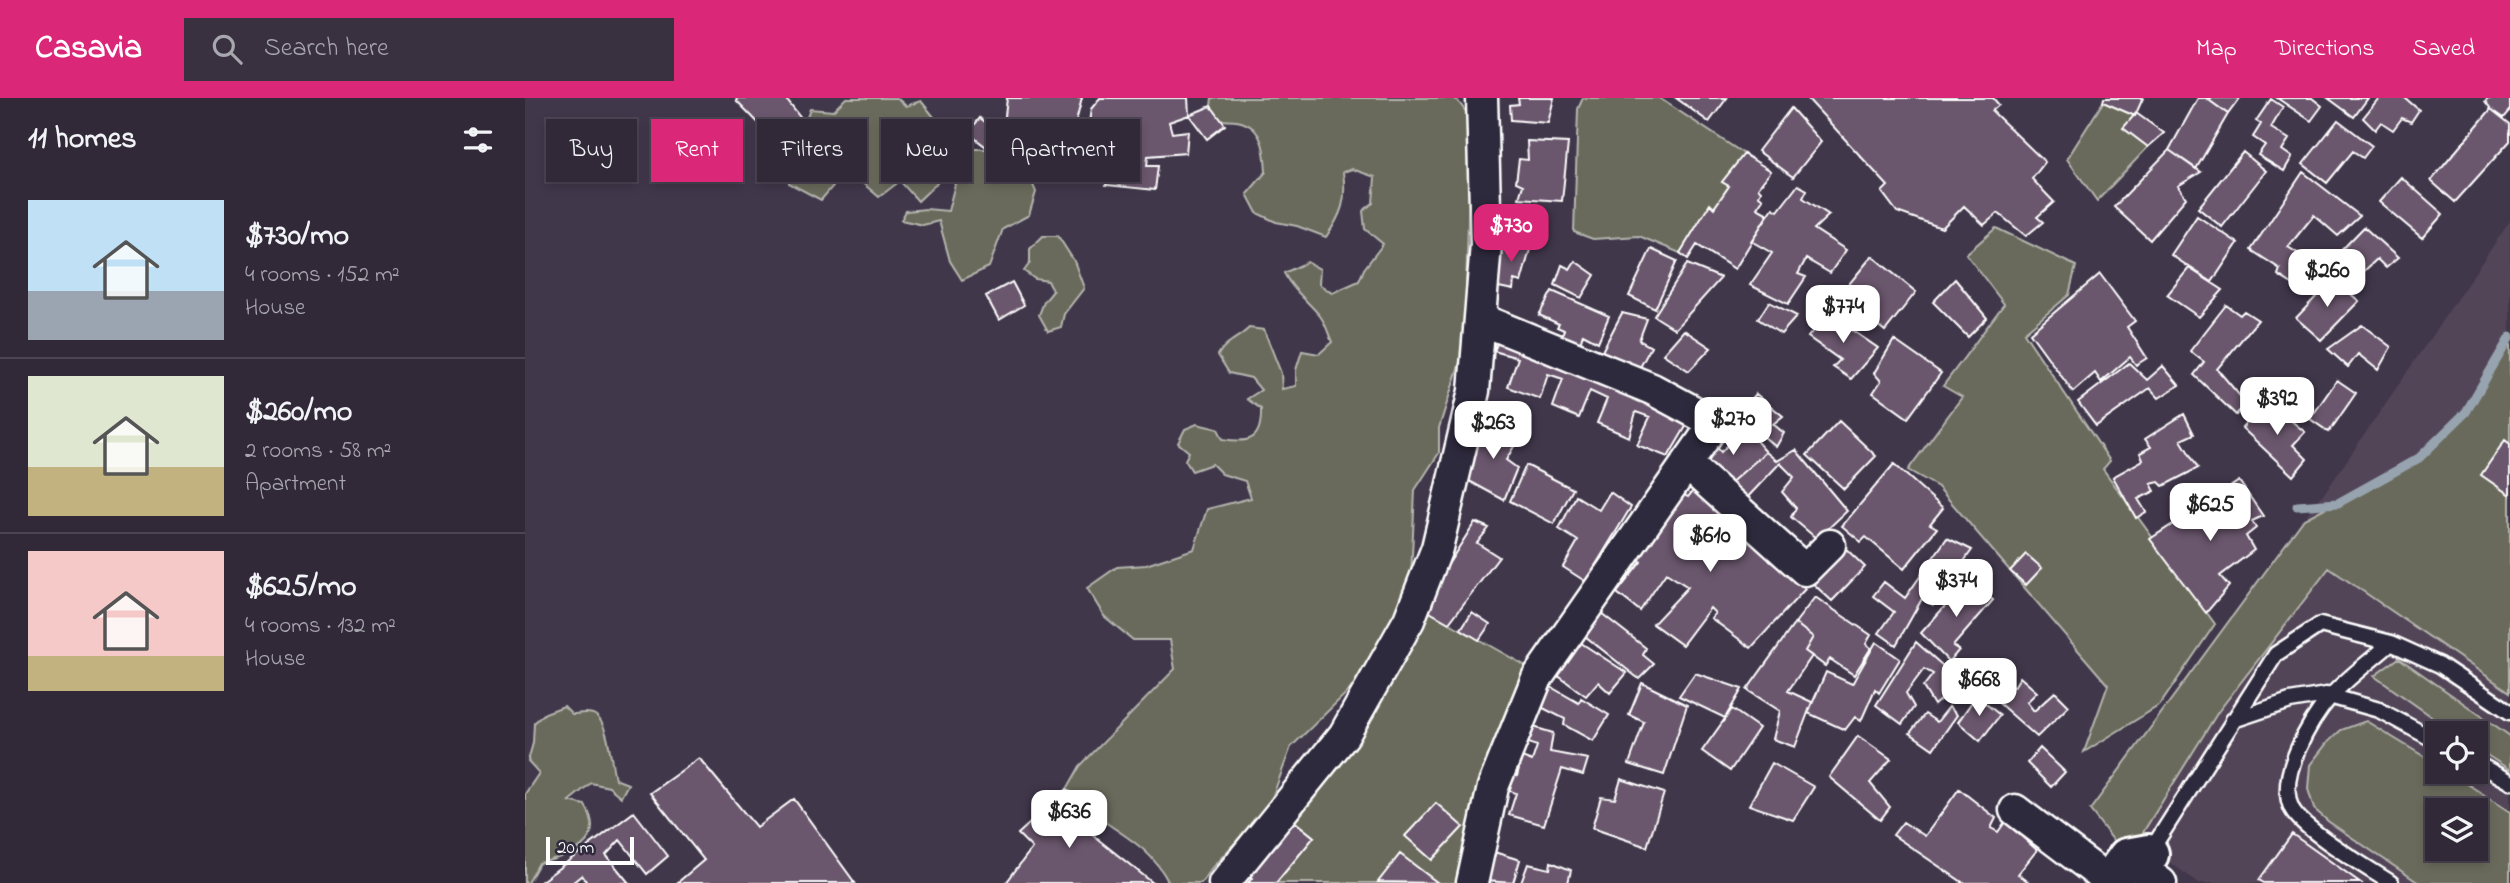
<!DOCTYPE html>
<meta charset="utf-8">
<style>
body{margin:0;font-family:"Indie Flower",sans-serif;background:#393140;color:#f1f3f6;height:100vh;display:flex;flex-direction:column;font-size:26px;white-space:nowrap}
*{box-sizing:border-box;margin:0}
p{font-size:23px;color:#a8a6ae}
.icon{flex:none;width:38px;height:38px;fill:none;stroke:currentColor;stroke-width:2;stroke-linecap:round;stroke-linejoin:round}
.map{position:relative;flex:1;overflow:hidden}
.side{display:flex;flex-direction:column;background:#312938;width:525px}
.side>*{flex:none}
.hud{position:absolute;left:21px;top:21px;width:665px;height:63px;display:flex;gap:14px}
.controls{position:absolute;left:1900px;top:623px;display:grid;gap:14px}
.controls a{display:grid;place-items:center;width:63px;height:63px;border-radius:0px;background:#312938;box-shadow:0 4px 10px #0003,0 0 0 2px #4c4553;font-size:35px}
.scale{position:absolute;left:21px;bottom:18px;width:88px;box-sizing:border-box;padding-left:7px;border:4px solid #fff;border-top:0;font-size:19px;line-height:24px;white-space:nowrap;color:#fff;-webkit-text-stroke:5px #2f2a3d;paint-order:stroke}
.price{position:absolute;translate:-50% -60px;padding:0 16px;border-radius:14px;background:#fff;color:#222;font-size:23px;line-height:46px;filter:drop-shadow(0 2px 4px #0008)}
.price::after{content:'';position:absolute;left:50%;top:42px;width:21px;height:16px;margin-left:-10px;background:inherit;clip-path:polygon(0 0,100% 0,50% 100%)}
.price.on{background:#db2777;color:#fff}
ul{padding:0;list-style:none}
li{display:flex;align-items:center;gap:21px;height:175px;padding:0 28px}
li+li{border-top:2px solid #4c4553}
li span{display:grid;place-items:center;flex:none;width:196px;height:140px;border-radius:0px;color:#555}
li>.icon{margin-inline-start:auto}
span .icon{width:84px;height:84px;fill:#fffc;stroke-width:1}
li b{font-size:30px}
h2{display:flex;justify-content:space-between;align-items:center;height:84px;padding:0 28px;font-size:30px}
.chip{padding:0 24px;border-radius:0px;background:#312938;box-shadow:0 4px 10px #0003,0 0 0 2px #4c4553;font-size:24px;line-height:63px}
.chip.on{background:#db2777;color:#fff}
header{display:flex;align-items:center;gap:42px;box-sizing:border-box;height:98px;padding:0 35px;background:#db2777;color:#fff}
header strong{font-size:33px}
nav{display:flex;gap:38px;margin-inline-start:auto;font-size:24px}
.search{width:490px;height:63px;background:#393140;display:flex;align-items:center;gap:18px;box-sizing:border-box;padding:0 24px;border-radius:0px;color:#a8a6ae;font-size:26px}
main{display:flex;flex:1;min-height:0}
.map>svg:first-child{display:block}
.built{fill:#524458;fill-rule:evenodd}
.green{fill:#6a6b5c;stroke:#b4b5ae;stroke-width:2;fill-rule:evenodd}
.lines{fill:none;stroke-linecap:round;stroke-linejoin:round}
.stream{stroke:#97a4b0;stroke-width:9}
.building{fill:#6b566d;stroke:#fff;stroke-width:2}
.lane-casing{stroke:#fff;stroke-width:19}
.street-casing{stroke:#fff;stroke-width:35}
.secondary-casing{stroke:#fff;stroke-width:44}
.lane{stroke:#2f2a3d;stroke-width:14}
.street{stroke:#2f2a3d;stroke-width:30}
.secondary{stroke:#2f2a3d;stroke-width:38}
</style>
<header>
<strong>Casavia</strong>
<div class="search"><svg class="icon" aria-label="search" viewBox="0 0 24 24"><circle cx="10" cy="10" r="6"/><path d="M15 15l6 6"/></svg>Search here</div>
<nav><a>Map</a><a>Directions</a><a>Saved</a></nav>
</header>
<main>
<section class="side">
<h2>11 homes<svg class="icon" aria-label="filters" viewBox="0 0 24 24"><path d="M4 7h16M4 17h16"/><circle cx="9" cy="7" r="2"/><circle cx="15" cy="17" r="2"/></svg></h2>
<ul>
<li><span style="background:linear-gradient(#bfe0f5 65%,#9aa5b1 0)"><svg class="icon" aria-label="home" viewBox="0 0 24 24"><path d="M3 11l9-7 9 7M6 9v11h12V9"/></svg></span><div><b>$730/mo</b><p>4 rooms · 152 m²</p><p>House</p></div></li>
<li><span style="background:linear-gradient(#dfe7d0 65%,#c2b280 0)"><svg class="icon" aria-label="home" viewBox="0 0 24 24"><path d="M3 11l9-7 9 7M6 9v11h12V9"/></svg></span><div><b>$260/mo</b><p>2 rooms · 58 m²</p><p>Apartment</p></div></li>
<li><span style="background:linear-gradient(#f6c9c9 75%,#c2b280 0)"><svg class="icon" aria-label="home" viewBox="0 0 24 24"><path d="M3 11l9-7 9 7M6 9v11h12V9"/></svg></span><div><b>$625/mo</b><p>4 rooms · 132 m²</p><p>House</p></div></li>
</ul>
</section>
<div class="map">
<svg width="1985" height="785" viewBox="0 0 1985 785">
<rect width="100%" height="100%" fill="#41374b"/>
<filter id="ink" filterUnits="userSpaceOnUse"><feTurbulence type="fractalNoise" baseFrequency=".0143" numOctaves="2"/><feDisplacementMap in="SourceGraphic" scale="14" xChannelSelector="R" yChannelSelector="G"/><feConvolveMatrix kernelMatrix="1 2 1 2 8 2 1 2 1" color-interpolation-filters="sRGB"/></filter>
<g filter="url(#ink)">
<path class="built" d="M1985,123v662h-311l-71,-50 176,-314 24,-31zM1913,635h38v39h-38zM1913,712h38v39h-38z"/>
<path class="green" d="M321,0h51l9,8 15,-5 13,16 -8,18 12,22 1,24 -21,20 -18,-20 -21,16 -20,-17h-21l-17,20 -32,-17 -2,-25 16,-11 -2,-13 9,-25 23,2z
M687,0h241l4,2 19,25 -2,39 -6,50 -3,120 -5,28 -21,66v25l-24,37 -5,109 -40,71 -79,77 -22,59 -59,64 -9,13h-32c-16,-31 -36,-42 -64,-61 -13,-10 -26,-22 -38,-33l13,-23 95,-97 -5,-29h-37l-29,-24 -17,-28 30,-21 29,-2 48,-16 13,-40 44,-11 -6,-17 -23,-7 -10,-10 -20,7 -7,-11 4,-8 -11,-9 7,-14 12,-5 21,5 5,10c28,5 39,0 38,-30l-14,-10 14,-9 -10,-12 -22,-5 -11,-18c8,-14 20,-16 31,-27l15,2 17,43 1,16 14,-3v-16l6,-19 17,3 13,-12c-4,-9 -6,-18 -12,-26 -12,-15 -28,-26 -36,-43l23,-11 13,7 -1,15 13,9 27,-12 5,-12 19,-25 -18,-15 -2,-18 10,-8 2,-26 -23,-8 -9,3c4,28 -1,42 -17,65l-29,-11 -21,-4 -19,-9 -10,-19 19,-22c-1,-18 -2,-42 -22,-49 -7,-3 -17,-2 -23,-3l-10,-14z
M1058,0h76l85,56 -22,28 7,4 -15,22 -4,-3 -30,48 -41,-17 -46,3 -19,-7 4,-123z
M1578,4l32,14 13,31 -51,54 -30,-42z
M448,51h16l27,10 12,14 8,19 -7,23 -26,14 -14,38 -27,13 -12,-19 -11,-40 -16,4 -22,-5 5,-9 20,-2 22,2 7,-27 -7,-13z
M1471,130l80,38 -7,29 -45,38 86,128 -7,8 112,155 -55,81 -76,47 24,-67 -170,-198 -30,-17 54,-73 -19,-11 61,-82 -38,-50z
M518,138h15l16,25 10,27 -20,26 -3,13 -13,4 -9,-16 5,-13 9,-11 -5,-10 -13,-2 -11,-8 6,-8v-14z
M1985,239v355l-181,-124 -111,144 -91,146 -37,-48 214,-291 115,-61 47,-47z
M896,509l112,63 -74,213h-183l38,-46 -25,-20z
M1874,560l111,78v34l-34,-22v-15h-21l-81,-57z
M39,608l8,8c7,0 16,-3 23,1 14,8 16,49 20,64l13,5 -7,13 -12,-10 -18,-4 -22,18 16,4c23,38 -15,51 -46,58l-11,20h-3v-89l14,-21 -11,-12 5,-18 1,-20 11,-10z
M1841,623l72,44v7h11l61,40v71h-91l-90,-61 -15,-13 -6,-20 2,-24 17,-22 14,-13zM1913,712h38v39h-38z"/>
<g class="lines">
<path class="stream" d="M1772,408l41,-3 81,-45 47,-46 44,-75"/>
</g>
<path class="building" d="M212,0h48l17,22 -27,20 -39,-40z
M482,0h75l-14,56 -66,-10z
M575,0h88l1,17 -20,7 3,11 16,-2 -2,22 -38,3 -1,10h11l-3,24 -49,-5 5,-17 -12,-4 2,-9 10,2 3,-13 -27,-7 4,-28z
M993,0h36l-6,25 -37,-3 -1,-15 9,-1z
M1151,0h51l-18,24z
M1282,0h186l6,7 -7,6 53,51 -13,17 22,23 -17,15 6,5 -17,14 -28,-23 -14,12 -20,-19 -22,22 -45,-16 -15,-20 6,-6z
M1579,0h39l-8,18 -32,-14z
M1673,0h8l22,16 -32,55 -27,-19z
M1681,0h34l-12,16z
M1752,0h35l10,8 -11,15z
M1803,0h40l-14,19z
M1854,0h26l14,12 -8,12 -9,-4 -9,12 -12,-8 -6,8 -12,-12z
M1963,0h22v13l-6,7 -13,-9 -6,-8z
M1746,1l12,8 -12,21 18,11 -7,11 10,7 -8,14 -26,-16 7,-10 -12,-8 8,-13 -5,-3z
M686,8l14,19 -18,14 -18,-24z
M1266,10l30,34 -28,35 -35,-26z
M1966,11l19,15v17l-55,61 -24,-21z
M1611,15l28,20 -16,14 -25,-19z
M455,20l21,16 -12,15 -21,-16z
M1813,22l34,26 -9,12 -10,-7 -26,32 -24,-19z
M1002,43l41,2 -6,58 -43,-3 4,-13 -7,-3 3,-23 9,1z
M1644,52l32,22 -23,14 8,12 -36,42 -36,-33z
M1718,54l23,19 -44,56 -24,-19z
M1219,56l27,17 -13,17 3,3 -2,5 4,3 -6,9 11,6 -33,55 -38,-24 -9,14 -8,-6 30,-49 4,4 15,-22 -7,-4z
M1778,74l57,44 -22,20 -24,-21 -26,32 29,18 -17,24 -22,-14 2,-6 -29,-19z
M1876,79l42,37 -21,24 -43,-36z
M1273,87l9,5 -4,8 26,17 -15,14 32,21 -16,23 -24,-14 -8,15 8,3 -18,27 -38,-19 22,-32 -21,-12 22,-33 5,3z
M1672,118l41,27 -26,39 -41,-27z
M1839,129l34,31 -12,10 -9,-9 -30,28 -21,-21z
M976,141l30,7 -10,36 -7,-2 -1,10 -19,-4z
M1126,151l26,12 -22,48 -26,-13z
M1347,158l44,36 -31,39 -45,-36z
M1050,163l20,14 -14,23 -26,-13 7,-20 8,4z
M1162,166l34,14 -46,51 -21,-13z
M1664,170l34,22 -24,27 -32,-22z
M1575,176l35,47 -8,6 20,31 -11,7 -6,-8 -29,25 -6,-9 -22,19 -43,-59z
M1430,181l32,39 -19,19 -35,-35z
M1808,181l26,22 -38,39 -25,-22z
M487,184l12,23 -25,15 -13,-24z
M1027,193l57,25 -11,26 -15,-8 -5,18 -19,-9 5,-13 -7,-3 2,-3 -20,-9z
M1244,204l28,14 -16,18 -23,-15z
M1701,207l14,10 4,-4 14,9 -41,49 29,34 -10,12 -42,-40 10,-13 -14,-11z
M1097,215l25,6 -8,21 12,7 -13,24 -38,-16z
M1302,215l51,35 -27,31 -18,-12 7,-7 -32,-23z
M1837,227l29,22 -13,23 -20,-16 -10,13 -20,-18z
M1159,232l27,18 -22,23 -26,-17z
M974,241l192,79 -23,39 -31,-12 13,-28 -14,-5 -7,25 -32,-14 10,-24 -17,-8 -11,27 -26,-11 10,-28 -15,-5 -8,25 -32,-12 10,-29 -24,-7z
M1369,242l47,33 -33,45 -35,-25 8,-12 -7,-8z
M1604,265l18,17 16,-14 16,19 -20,13 -9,-10 -54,38 -18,-24z
M1812,282l19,13 -27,39 -19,-13z
M1231,296l27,22 -10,8 11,9 -8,14 -38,-32z
M1742,303l38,31 -12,13 14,14 -14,17 -51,-48z
M1659,316l10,20 -13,6 17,28 -35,18 -4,-4 -8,2 4,7 -17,8 8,13 -10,6 -23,-41 30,-17 -3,-7 11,-6 -6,-8z
M968,321l27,17 -14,24 11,8 -13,32 -44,-24z
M1314,323l37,35 -32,33 -37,-34z
M1220,330l21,24 -38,33 -29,-28 12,-16 10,11z
M1980,342l5,4v51l-29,-20z
M1271,352l51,61 -30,28 -26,-22 5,-9 -14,-16 12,-15 -14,-14 -36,38 -16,-16 38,-33 11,9z
M1369,366l49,44 -13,16 7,4 -33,41 -38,-32 -5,5 -19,-16z
M1001,367l47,24 -19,35 -44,-23z
M1714,383l24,35 -11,5 4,7 -10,8 8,14 -34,26 9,10 -23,27 -56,-74z
M1168,393l81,64 -4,6 35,28 -54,59 -40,-30 4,-5 -5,-5 -28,37 -29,-21 35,-37 -22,-14 -26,38 -23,-18 24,-31 -6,-5 44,-65 9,5z
M1085,394l21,15 -39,64 5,5 -6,9 -28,-18 15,-26 -19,-12 17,-33 23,14z
M950,424l14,6 -12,15 22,14 -50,66 -28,-16z
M1422,440l25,12 -39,55 -10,-8 -27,48 -17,-12 15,-21 -21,-16 11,-14 21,16z
M1317,447l23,22 -33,34 -23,-21z
M1501,456l16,14 -16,17 -16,-14z
M1444,481l24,21 -40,46 6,4 -10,12 -28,-29z
M1290,499l56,38 -5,9 5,4 -17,27 -24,-16 -5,7 -20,-15 8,-14 -18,-14z
M947,514l18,12 -11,16 -18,-11z
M1076,515l45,35 -3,7 11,9 -15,15 -54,-43z
M1270,525l18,14 -8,14 7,5 -24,35 24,11 -17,45 -22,-8 7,-28 -33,-21z
M1053,543l49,32 -17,20 -12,-11 -12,14 -29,-21z
M1351,544l24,17 -21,34 -4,-4 -14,32 -6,-4 -10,13 -37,-17 18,-41 26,12z
M1391,544l45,40 -27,23 -11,-18 10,-13 -9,-5 -18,24 8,14 -12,17 -26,-19z
M1170,575l47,16 -17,29 -46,-22z
M1495,579l17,15 -10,10 7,9 21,-19 14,14 -32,31 -44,-39 14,-15 7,4z
M1117,585l45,22 -23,70 -35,-11 15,-42 -15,-7z
M1026,589l28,16 2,-5 28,17 -16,26 -29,-16 1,-6 -24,-12z
M1451,598l24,19 -20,26 -22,-19z
M1424,609l8,8 -24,34 -23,-16 15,-19 12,8z
M1207,611l27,19 -29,43 -28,-20z
M1002,627l26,8 -3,19 38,7 -5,16 -21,-6 -18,56 -35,-10 7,-22 -14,-5 6,-16 9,4 5,-19 10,4 5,-15 -16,-6z
M1333,638l33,23 -21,24 20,24 -10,13 -51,-43z
M1515,650l25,24 -14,15 -24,-24z
M174,660l57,69 38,-28 61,84h-178l27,-23 -54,-67z
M1247,665l42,24 -21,33 -44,-15z
M1096,681l43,14 -17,54 -55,-19 9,-31 14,2z
M542,691l24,21 -10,16 72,57h-147l26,-35 -14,-14z
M1434,691l37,29 -5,10 7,4 7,-10 32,28 -19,24 12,9h-69l1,-1 -69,-47 10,-13 22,14z
M911,705l27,24 -31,33 -27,-24z
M109,714l34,44 -21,18 -27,-34 -14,15 23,28h-42l-5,-8 -10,8h-33z
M764,719l25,20 -38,46h-28l4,-5 -8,-7z
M1767,736l69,49h-97l-5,-3z
M969,754l26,8 -7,23 -28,-2z
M875,756l38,29 -60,-1z
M1026,764l20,8 -3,13h-47l7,-19 22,5z"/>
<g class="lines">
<defs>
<path id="lane" d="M1708,622l57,-19 36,-6 53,15 59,32
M1951,665l34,19
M1625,754l126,-198 44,-29 71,18 49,22 70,47
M1866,785c-23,-15 -88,-53 -99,-74 -16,-31 18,-89 39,-113 17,-19 41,-36 60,-53"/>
<path id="street" d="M1162,366l118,106 25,-25
M1490,712l95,72
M1602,760l34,25
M699,785l120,-148 65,-115 28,-72 37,-157 12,-147 -4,-146
M947,785l21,-96 44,-109 178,-255 -63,-34 -172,-70"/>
<path id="secondary" d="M1584,785l18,-25 22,-4"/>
</defs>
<use href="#lane" class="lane-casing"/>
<use href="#street" class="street-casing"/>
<use href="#secondary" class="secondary-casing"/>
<use href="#lane" class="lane"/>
<use href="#street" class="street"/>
<use href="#secondary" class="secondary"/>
</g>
</g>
</svg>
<div class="controls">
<a><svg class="icon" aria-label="locate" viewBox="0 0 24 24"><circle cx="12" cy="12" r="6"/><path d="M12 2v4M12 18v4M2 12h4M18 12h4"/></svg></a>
<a><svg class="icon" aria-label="layers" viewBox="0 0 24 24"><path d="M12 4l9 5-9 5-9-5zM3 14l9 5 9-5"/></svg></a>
</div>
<div class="scale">20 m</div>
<b class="price on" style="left:986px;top:166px">$730</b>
<b class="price" style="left:1802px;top:211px">$260</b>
<b class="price" style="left:1318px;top:247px">$774</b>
<b class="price" style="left:1752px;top:339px">$392</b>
<b class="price" style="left:1208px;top:359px">$270</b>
<b class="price" style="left:968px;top:363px">$263</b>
<b class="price" style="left:1685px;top:445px">$625</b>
<b class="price" style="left:1185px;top:476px">$610</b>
<b class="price" style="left:1431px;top:521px">$374</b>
<b class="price" style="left:1454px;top:620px">$668</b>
<b class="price" style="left:544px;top:752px">$636</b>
<div class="hud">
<a class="chip">Buy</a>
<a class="chip on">Rent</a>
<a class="chip">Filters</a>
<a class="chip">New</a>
<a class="chip">Apartment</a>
</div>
</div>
</main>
